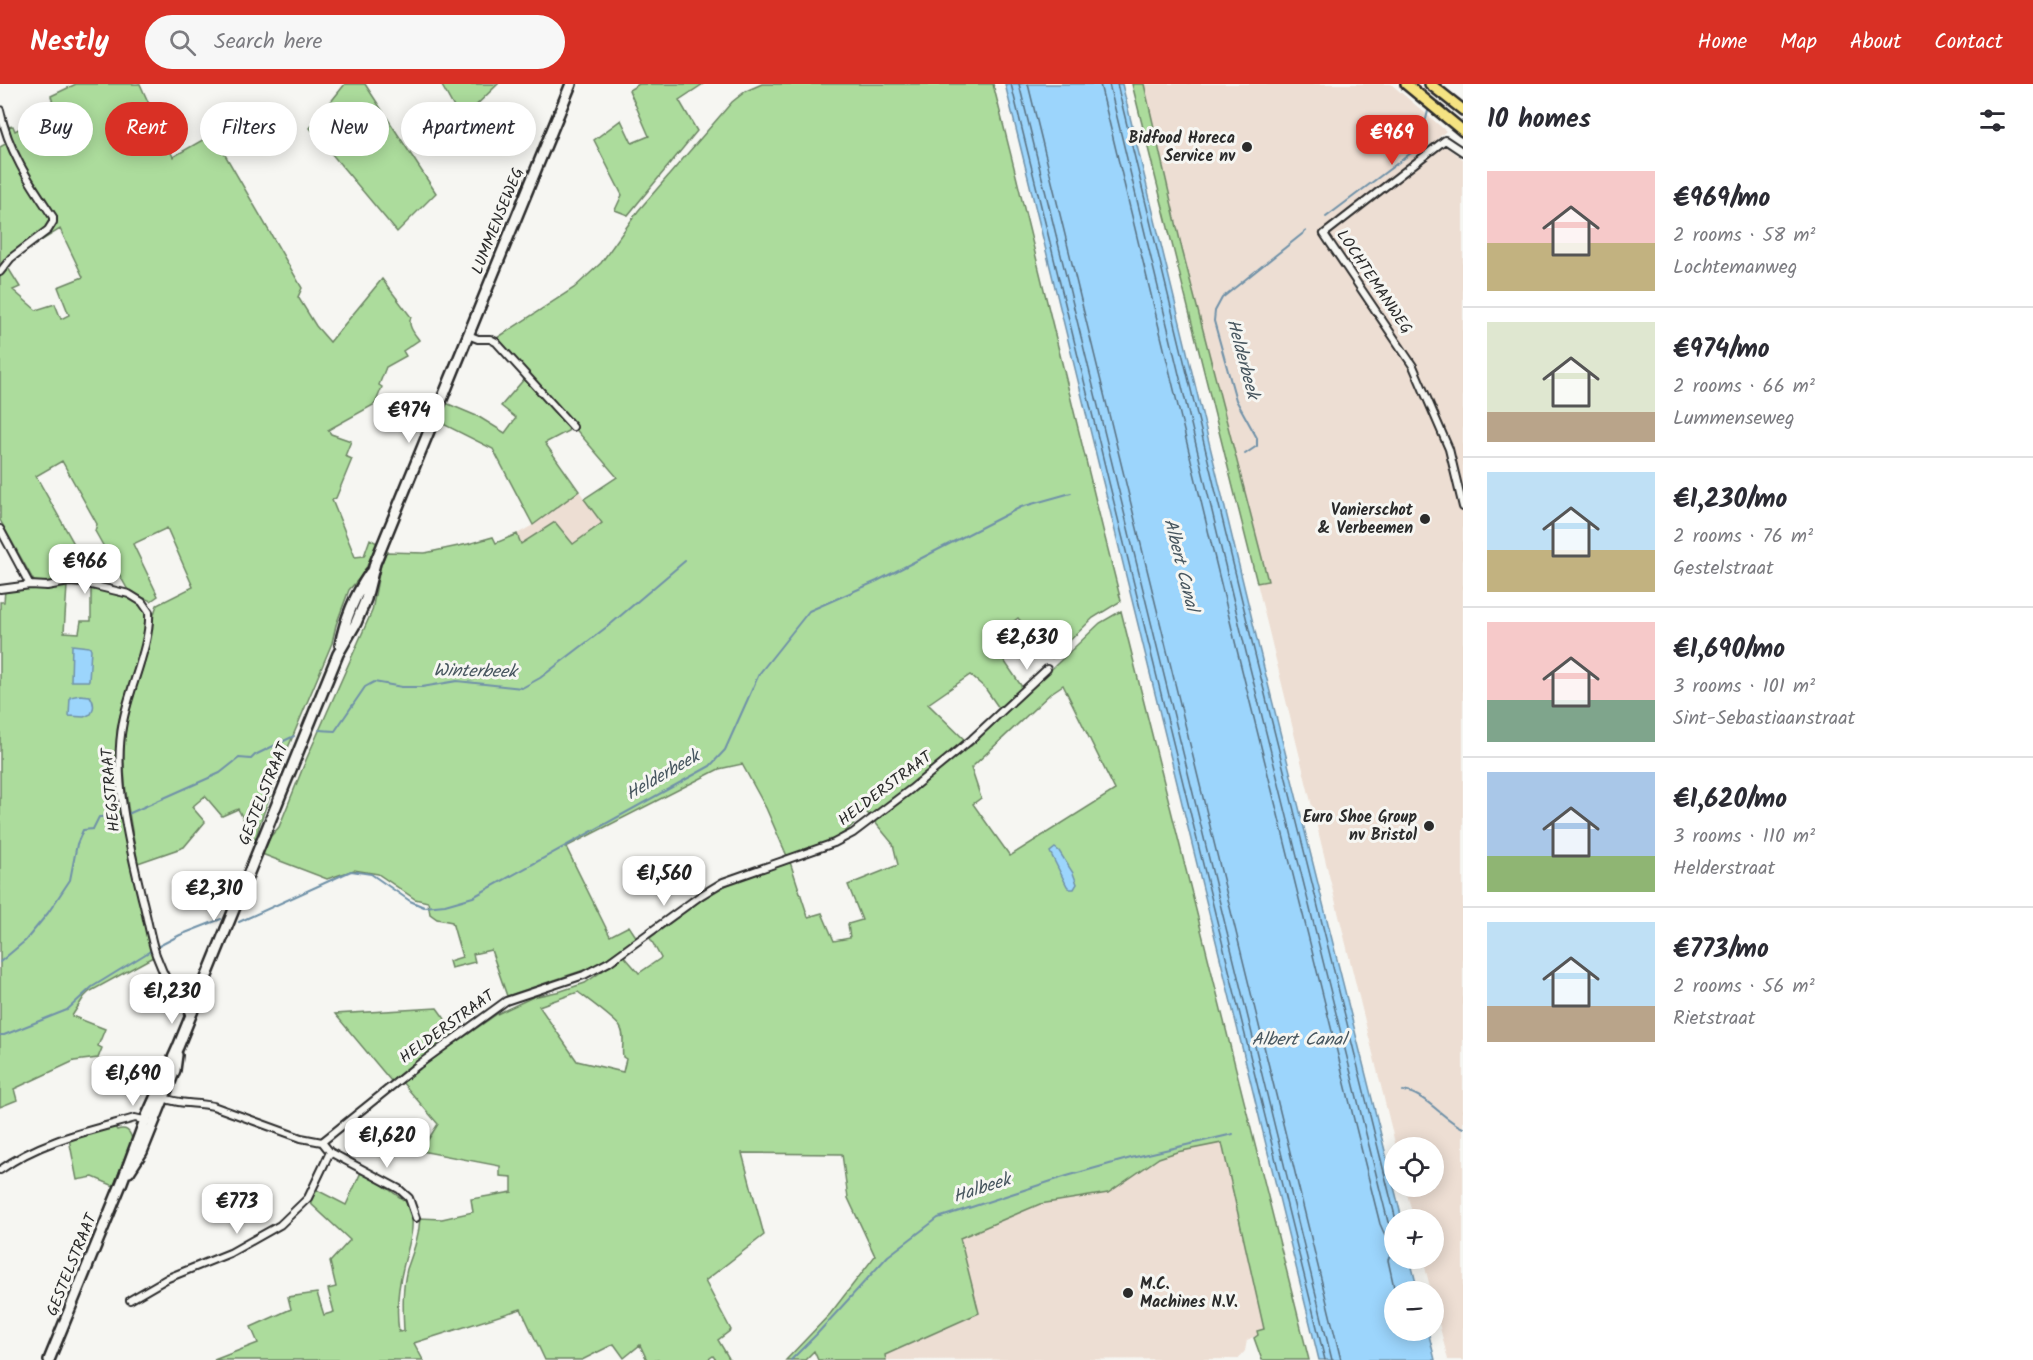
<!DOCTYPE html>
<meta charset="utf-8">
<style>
body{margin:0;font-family:Kalam,sans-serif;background:#f7f7f7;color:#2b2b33;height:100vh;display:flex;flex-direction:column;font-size:22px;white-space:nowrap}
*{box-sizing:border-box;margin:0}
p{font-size:20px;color:#7c7c81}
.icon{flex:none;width:33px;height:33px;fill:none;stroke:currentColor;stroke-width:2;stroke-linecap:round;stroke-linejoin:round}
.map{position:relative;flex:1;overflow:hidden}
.side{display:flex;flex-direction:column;background:#fff;width:570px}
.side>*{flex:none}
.banner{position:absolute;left:18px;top:18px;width:570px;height:54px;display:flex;gap:12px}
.tools{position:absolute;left:1384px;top:1053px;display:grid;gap:12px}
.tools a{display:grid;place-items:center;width:60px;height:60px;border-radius:50%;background:#fff;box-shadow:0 3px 15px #0003;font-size:30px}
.price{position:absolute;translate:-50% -51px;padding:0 14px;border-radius:12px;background:#fff;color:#222;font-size:20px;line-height:39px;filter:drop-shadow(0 2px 3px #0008)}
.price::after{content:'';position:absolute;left:50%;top:36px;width:18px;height:14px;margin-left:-9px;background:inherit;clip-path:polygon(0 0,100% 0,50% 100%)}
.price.on{background:#d93025;color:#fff}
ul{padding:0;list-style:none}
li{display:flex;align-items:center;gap:18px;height:150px;padding:0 24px}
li+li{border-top:2px solid #e1e1e2}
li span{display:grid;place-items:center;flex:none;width:168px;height:120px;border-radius:0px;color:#555}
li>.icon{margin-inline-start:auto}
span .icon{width:72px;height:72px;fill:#fffc;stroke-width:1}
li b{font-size:26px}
h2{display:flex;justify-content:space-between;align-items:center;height:72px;padding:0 24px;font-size:26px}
.chip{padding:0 21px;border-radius:27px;background:#fff;box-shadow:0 3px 15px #0003;font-size:21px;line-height:54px}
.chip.on{background:#d93025;color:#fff}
header{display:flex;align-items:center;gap:36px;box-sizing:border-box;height:84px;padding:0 30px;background:#d93025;color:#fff}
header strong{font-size:28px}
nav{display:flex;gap:33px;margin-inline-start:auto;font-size:21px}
.search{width:420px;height:54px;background:#f7f7f7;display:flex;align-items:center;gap:15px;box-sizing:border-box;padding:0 21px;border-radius:33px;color:#7c7c81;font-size:22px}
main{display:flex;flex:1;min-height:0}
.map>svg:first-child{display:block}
.built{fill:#edded3}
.green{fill:#acdc9c;stroke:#6c8464;stroke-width:1.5;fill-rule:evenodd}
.water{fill:#9cd5fc;stroke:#6f91a8;stroke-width:1.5}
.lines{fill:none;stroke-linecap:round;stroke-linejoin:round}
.shore{stroke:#586f7f;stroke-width:1.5}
.stream{stroke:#6f91a8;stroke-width:2}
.street-casing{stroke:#2b2b2b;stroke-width:10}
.secondary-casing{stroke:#2b2b2b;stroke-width:14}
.primary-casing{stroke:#2b2b2b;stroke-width:14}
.street{stroke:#f6f6f2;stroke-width:6}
.secondary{stroke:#f6f6f2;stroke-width:9}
.primary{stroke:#f5e382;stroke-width:9}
.poi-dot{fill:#2b2b2b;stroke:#f6f6f2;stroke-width:2}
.labels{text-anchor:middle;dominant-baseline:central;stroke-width:6;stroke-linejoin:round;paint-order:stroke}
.poi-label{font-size:16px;font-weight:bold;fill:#2b2b2b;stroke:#f6f6f2;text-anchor:end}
.street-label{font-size:16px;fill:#2b2b2b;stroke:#f6f6f2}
.water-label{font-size:18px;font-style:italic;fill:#47565f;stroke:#f6f6f2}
</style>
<header>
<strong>Nestly</strong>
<div class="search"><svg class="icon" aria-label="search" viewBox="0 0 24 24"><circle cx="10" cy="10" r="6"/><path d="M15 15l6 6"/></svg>Search here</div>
<nav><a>Home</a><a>Map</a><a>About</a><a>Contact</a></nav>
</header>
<main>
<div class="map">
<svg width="1463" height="1276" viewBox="0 0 1463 1276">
<rect width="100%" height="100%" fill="#f6f6f2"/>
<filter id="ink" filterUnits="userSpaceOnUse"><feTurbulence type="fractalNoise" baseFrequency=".0167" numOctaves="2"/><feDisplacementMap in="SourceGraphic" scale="12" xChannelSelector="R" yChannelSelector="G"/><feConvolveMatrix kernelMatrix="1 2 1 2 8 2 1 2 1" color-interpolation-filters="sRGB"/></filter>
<g filter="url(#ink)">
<path class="built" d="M1144,0h247l55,47 -10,9 27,19v1201h-15l-14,-57v-11l-3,-1 -8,-32 11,-1v-38l-20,-1 -9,-32 29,-1v-38l-38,-1 -139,-564 11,-3 -86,-331z
M579,407l23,32 -29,21 -37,-9 -15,9 -4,-10 16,-9z
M1222,1059l42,186 -6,6 -11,5 -2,11 -7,8 -352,1 -2,-4 94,-43 -18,-75 80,-34 68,-11 51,-34 18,-7z"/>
<path class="green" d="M76,0h64l33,73 40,-23 89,154 -4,9 18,29 14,16 52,-63 29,38c-4,8 3,16 8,23l-16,11 3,5 -20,11 -7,18 3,2 -7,17 -47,26 3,4 20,7 -6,15 7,3 -16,39 -4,2 23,57 9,-1 6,-17 7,4 -13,30 -15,17 -13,35 -4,18 -47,112 -25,68 -5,18 -17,-32 -16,7 -17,-20 -13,11 13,15 -21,25 -46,16c-8,-45 -19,-91 -12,-137 4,-23 13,-45 19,-67 4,-18 5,-36 12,-54l36,-18 -26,-59 -34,16 25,52 -7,5 -22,-9 -34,-61 2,-7 -35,-63 -26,15 60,107c-21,-4 -40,2 -61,0l-35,-63v-373l11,-6 -4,-14 6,-1 2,5 40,-21 -4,-14zM60,145l23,48 -25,10 11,28 -8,4 -6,-15 -19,6 -23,-20 7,-3 -15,-24z
M345,0h20l71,109 -39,39 -87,-104z
M441,0h57l-37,36z
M639,0h64l-24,16 18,31 -69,84 -13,-5 7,-15 -28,-55 27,-20 11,23 17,-7 -20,-46z
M762,0h231c44,172 84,345 128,517l-28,17 -41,40 -34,-40 -28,22 32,47 -23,21 -14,-20 -15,-13 -42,29 43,42 129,-123 21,-12 188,749h-47l-8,-22 4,-3 -1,-4 7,-2 -42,-186 -45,9 -18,6 -51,35 -68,11 -80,34 19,75 -94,42 1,5h-68l-4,-9 -9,9h-19l44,-46 45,-58 -27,-58 -6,-44 -100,-1 22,82 -59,46 26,49 -13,10 12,20h-14l-3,-4 -6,4h-60l-7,-15 -16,13 -10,-14 -32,16h-37l-24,-51 -107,34 9,17h-209l44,-17 -7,-16 40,-18 -3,-12 29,-4 7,22 10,-3 -6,-23 8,-2 -6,-25 20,-22 -42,-39 7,-12 31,16 16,-35 47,34c8,23 -1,41 -6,64 -5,20 -7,43 -4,64l5,-1c-1,-20 -2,-42 3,-62 6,-17 12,-32 13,-51l22,1 31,-7 -2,-13 41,-7v-15l-12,-1v-10l-79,-15 17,-27 -37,-43 96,-67 36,-17 28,-6 24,-8 39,-27 15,17 22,-15 -11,-20 64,-47 17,-8 59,-21 18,55 14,-4 12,28 16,-3 -2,-14 14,-4 -14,-35 50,-20 -5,-21 -29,-35c-15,31 -48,37 -77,47l-21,-48 -24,-44 -23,5 -153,78 44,89 19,-10 8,12 -34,23 -13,7 -83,28 -16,-46 -18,4 2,8 -24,6 -2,-7 13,-4 -10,-35 -15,-3 -7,-5 -2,-12 -13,-3 -37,-25 -24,-4 -27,9 -65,-25 9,-18 8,-9 27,-67 66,-149 8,-43 6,-16 39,1 43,-9 25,-7 3,6 21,-9 4,10 34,-22 18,22 29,-21 -18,-24 33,-22 -120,-139 77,-50 27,-25 37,-52 94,-109 14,-11zM1063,601l52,105 -105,66 -37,-52 8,-6 -10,-30 80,-75zM578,908c9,7 38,28 42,35 6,9 1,21 3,30l3,2 -3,13 -46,-11 -38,-55z
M1132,0h12l38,165 86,332 -11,2z
M526,293l43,51 -1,3 -23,12 34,48 -46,34 -40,-76 -54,-27 7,-19 33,14 26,16 11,-15 -15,-12z
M67,502l-3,46 15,1 2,-12h10v-33c14,4 48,9 53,22 9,23 -21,87 -26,114 -3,18 -1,37 0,55 4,60 21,119 35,178l-64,35 -5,5 -12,19 33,13 -7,17 4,2 -4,10 -24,3 -60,28 3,11 -17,7v-505h4l1,-12 38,-1z
M437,924l19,26 -65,47 -56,-67z
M115,1043l2,3c9,-3 13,1 15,9l-18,47 -21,-9 -16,3 -8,-41z"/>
<path class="water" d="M1005,0h117l137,564 143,571 -7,1v38l15,1 8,32 -23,1v38l33,1 7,29h-116z
M72,561l17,2 2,2 -2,32h-18z
M80,611l10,1c4,6 5,12 1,18l-7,3 -15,-1 1,-19z
M1055,764l4,3 14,22 4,11 -3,5h-4l-3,-3 -17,-34z"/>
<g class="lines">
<path class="shore" d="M1011,0l314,1276
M1019,0l313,1276
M1028,0l313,1276
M1100,0l138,570 142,570 4,9 11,9 -7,18 7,32
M1109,0l137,568 142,570 7,9
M1117,0l137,566 142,570"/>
<path class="stream" d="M1326,133l93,-70 9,-36
M1245,370l12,-8v-8l-21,-38 -22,-79 1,-10 7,-13 84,-67
M319,646l16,1 30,-44 9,-5 28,5h20l35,-6 65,7 18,-10 72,-55 73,-62
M128,730l92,-41 19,-15 12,1 4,-4 39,-19
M239,838l112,-51 20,3 39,27 14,6 21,-2 28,-8 237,-131 15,-16 34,-76 50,-63 68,-30 144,-74 50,-14
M157,863l23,-12 41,-16
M0,878l25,-21 23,-28 22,-33 7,-36 6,-14 10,-1 6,-12 20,-1
M0,951h4l63,-25 25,-23 60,-37
M1403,1007c24,3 39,28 60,37
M791,1276l25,-25 72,-79 50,-38 129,-42 64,-18 102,-24"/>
<defs>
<path id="street" d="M0,26c8,41 30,73 53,107v5l-5,8 -37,28 -11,14
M1463,68l-18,-12 -121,94 89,132 36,83 14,58
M468,251l10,4h12l6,3 77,85
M0,445l30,56
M0,505l30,-4 17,1 22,-4 14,1 46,11 13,8 7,10c2,33 -20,76 -26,110 -11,55 6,122 19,176 5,18 8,39 14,57 7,19 20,46 35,58
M162,1013c16,8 34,5 51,9l88,32 21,4 8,10 69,37 10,9 7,20
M322,1058l96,-77 88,-64 78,-26 25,-13 91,-66 23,-14 111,-39 19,-10 58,-44 61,-50 75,-70
M0,1086c40,-29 88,-39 135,-52l13,3
M130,1216l38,-22 62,-25 50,-28 28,-27 22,-46"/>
<path id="secondary" d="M340,561c5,-26 15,-50 30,-72
M129,1088l13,-20 33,-82 2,-15
M49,1276l73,-178 23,-62 33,-73 160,-393 18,-31 10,-24 9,-36 196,-479"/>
<path id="primary" d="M1406,0l57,47
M1430,0l33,26"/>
</defs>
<use href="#street" class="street-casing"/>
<use href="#secondary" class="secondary-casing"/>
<use href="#primary" class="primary-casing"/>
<use href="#street" class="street"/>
<use href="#secondary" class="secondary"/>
<use href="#primary" class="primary"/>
</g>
</g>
<g class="poi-dot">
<circle cx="1247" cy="63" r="6"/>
<circle cx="1425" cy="435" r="6"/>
<circle cx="1429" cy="742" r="6"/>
<circle cx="1128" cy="1209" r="6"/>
</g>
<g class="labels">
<g class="poi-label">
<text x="1235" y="54">Bidfood Horeca<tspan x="1235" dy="18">Service nv</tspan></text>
<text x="1413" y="426">Vanierschot<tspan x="1413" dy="18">&amp; Verbeemen</tspan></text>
<text x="1417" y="733">Euro Shoe Group<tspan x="1417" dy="18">nv Bristol</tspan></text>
<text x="1140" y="1200" text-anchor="start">M.C.<tspan x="1140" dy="18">Machines N.V.</tspan></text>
</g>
<g class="street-label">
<text transform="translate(498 137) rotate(-68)">LUMMENSEWEG</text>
<text transform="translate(1374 198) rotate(56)">LOCHTEMANWEG</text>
<text transform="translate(885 705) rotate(-37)">HELDERSTRAAT</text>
<text transform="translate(111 706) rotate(-95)">HEGSTRAAT</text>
<text transform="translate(264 710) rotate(-68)">GESTELSTRAAT</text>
<text transform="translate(447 943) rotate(-36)">HELDERSTRAAT</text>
<text transform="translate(72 1181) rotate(-68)">GESTELSTRAAT</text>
</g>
<g class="water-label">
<text transform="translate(1242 275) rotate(75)">Helderbeek</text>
<text transform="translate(1180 481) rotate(76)">Albert Canal</text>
<text transform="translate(475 588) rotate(1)">Winterbeek</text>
<text transform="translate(663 692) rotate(-30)">Helderbeek</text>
<text x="1299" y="956">Albert Canal</text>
<text transform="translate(982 1105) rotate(-18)">Halbeek</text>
</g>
</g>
</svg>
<div class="tools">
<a><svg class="icon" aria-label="locate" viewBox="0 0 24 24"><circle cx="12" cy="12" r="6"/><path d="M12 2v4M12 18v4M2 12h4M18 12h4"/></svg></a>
<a>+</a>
<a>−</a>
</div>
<b class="price on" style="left:1392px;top:82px">€969</b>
<b class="price" style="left:409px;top:360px">€974</b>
<b class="price" style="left:85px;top:511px">€966</b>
<b class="price" style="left:1027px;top:587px">€2,630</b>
<b class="price" style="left:664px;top:823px">€1,560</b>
<b class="price" style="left:214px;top:838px">€2,310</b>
<b class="price" style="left:172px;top:941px">€1,230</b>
<b class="price" style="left:133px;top:1023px">€1,690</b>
<b class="price" style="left:387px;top:1085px">€1,620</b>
<b class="price" style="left:237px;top:1151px">€773</b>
<div class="banner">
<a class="chip">Buy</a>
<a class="chip on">Rent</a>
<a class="chip">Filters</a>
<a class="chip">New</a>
<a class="chip">Apartment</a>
</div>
</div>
<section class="side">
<h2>10 homes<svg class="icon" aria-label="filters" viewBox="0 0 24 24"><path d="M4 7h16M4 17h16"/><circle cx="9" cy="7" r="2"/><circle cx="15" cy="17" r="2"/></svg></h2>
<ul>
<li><span style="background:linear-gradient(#f6c9c9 60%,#c2b280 0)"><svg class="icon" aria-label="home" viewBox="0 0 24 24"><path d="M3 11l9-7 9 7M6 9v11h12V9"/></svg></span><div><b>€969/mo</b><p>2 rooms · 58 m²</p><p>Lochtemanweg</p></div></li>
<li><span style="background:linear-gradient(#dfe7d0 75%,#b9a48a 0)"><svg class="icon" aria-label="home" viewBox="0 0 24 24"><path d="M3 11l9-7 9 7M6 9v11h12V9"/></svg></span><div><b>€974/mo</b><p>2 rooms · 66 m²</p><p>Lummenseweg</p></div></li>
<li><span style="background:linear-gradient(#bfe0f5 65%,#c2b280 0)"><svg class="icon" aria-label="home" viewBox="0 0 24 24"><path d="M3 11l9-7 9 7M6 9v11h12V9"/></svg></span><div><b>€1,230/mo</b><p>2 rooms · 76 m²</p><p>Gestelstraat</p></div></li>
<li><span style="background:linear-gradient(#f6c9c9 65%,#7fa58c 0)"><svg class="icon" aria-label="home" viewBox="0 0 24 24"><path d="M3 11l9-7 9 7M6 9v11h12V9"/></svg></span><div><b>€1,690/mo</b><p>3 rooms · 101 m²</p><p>Sint-Sebastiaanstraat</p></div></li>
<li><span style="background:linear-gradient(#a9c7e8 70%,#8fb573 0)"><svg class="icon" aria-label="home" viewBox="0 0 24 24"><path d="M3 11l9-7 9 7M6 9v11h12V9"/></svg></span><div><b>€1,620/mo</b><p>3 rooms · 110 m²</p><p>Helderstraat</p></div></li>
<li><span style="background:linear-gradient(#bfe0f5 70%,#b9a48a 0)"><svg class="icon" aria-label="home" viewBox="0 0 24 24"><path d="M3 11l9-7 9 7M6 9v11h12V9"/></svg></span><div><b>€773/mo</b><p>2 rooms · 56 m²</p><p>Rietstraat</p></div></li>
</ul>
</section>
</main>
